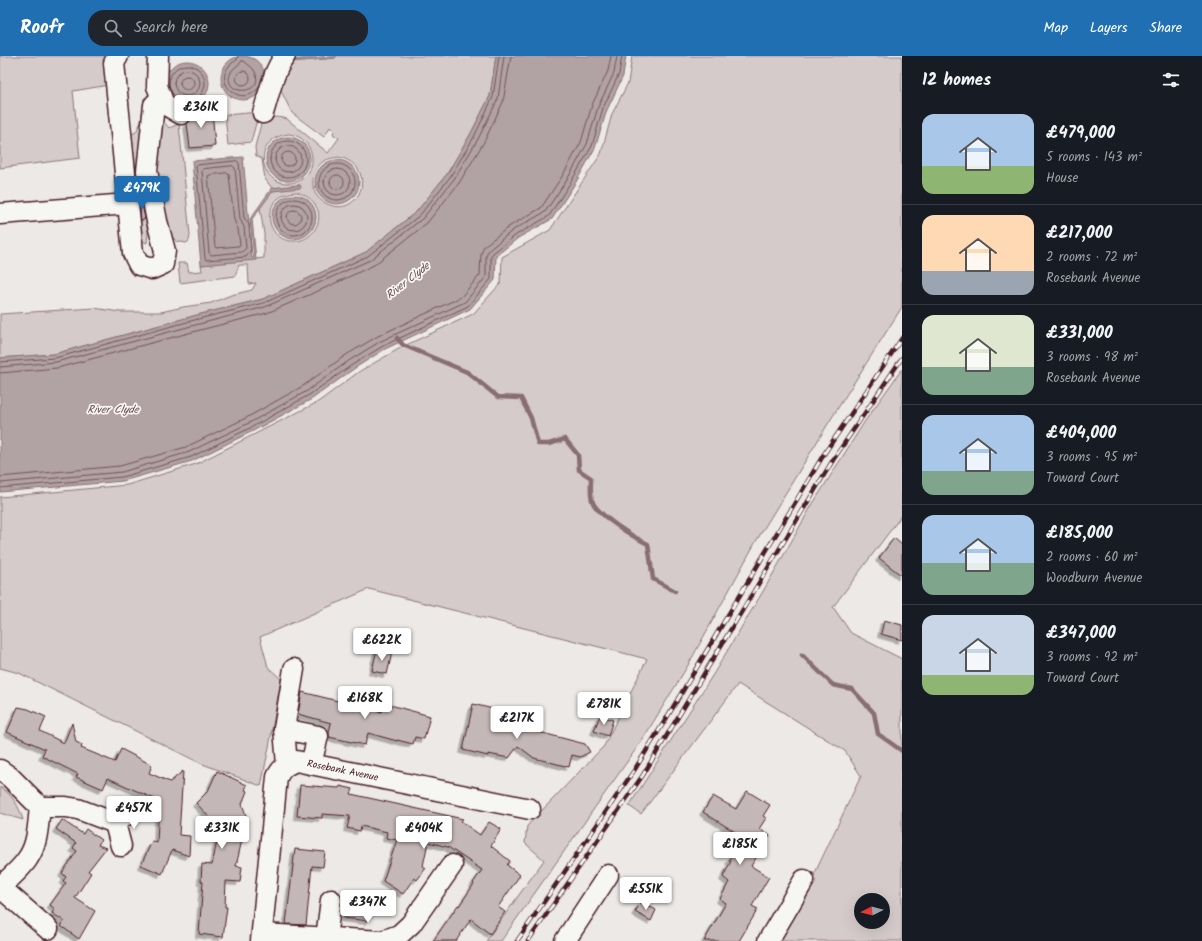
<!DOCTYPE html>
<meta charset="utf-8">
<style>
body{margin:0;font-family:Kalam,sans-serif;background:#20242c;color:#f1f3f6;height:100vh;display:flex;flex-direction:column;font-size:15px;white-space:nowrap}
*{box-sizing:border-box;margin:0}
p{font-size:13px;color:#9ea1a6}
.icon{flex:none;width:22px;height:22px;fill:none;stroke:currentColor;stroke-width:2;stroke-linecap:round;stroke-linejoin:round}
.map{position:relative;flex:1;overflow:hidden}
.side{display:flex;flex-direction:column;background:#171b24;width:300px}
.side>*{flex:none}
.needle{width:26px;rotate:264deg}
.tools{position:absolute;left:854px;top:837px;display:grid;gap:8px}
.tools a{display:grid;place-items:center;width:36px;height:36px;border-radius:50%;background:#171b24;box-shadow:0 4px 16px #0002;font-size:20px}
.price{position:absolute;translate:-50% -34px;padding:0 9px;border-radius:4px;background:#fff;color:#222;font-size:13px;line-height:26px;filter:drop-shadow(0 1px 2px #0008)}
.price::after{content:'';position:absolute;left:50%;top:24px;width:12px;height:9px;margin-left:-6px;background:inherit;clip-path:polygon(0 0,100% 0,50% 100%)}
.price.selected{background:#1f6fb2;color:#fff}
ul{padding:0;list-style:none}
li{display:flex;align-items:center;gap:12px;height:100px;padding:0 20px}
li+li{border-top:1px solid #363941}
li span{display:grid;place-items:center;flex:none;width:112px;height:80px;border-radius:12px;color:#555}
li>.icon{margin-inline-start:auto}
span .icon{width:48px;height:48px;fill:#fffc;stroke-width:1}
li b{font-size:17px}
h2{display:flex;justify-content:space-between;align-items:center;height:48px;padding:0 20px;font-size:17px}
header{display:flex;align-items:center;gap:24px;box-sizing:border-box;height:56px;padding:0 20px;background:#1f6fb2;color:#fff}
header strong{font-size:19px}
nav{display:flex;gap:22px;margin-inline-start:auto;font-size:14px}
.search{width:280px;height:36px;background:#20242c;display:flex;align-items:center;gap:10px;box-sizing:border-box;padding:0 14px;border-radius:16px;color:#9ea1a6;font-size:15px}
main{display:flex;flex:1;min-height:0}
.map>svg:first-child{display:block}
.green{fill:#d4cbca;stroke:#8f757a;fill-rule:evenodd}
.water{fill:#b1a2a3;stroke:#886e73}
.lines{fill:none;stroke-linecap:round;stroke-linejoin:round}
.shore{stroke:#73535b;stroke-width:1}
.stream{stroke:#886e73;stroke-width:4.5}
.building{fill:#c4b7b7;stroke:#4a1f2b;filter:url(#shadow)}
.minor-casing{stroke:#4a1f2b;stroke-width:23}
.minor{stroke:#f6f6f2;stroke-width:20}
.rail-casing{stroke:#4a1f2b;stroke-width:4.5}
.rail{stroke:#f6f6f2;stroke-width:3;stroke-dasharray:9;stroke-linecap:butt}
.labels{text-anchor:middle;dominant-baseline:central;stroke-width:3.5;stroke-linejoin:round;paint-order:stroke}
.street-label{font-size:10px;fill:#4a1f2b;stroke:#f6f6f2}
.water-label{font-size:11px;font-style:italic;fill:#6e4d55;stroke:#f6f6f2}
</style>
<header>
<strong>Roofr</strong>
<div class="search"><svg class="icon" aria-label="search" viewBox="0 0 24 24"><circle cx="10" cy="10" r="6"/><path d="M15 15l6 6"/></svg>Search here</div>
<nav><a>Map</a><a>Layers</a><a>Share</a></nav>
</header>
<main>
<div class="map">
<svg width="902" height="885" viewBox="0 0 902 885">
<defs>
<filter id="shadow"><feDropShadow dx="-3.5" dy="3.5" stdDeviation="0" flood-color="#0004"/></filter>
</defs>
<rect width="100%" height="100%" fill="#ece9e6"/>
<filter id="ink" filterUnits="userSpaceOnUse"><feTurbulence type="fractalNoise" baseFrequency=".025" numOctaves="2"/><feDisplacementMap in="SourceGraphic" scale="8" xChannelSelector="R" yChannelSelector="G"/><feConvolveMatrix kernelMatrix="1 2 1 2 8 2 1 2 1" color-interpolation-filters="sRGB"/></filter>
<g filter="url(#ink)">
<path class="green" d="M0,0h107l2,29 -36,6 7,67 -80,10z
M337,0h159l-6,40 -20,39 -23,39 -30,37 -51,41 -103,47 -66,16 -143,39 -54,4v-44l94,-6 26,4h41l22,-5 28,-4 20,-8 21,-5 4,-7 -7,1 -1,-19h-9l-4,11 -55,7 -2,-20h9l2,9 13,-1 -1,-6 63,-7v-24l-4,-26 13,-18 28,-3 -1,-2 -28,3 -7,-9 -3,-20 -6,-3 -1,-9 7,-27c10,-3 16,-4 25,-1l41,34 11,-15 -6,-4 1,-3 -4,-4 -6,10 -32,-24 -15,-30 12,-21 46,-4zM289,78c5,1 10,2 14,6 11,9 12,26 3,36 -5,4 -11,7 -17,7 -30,2 -38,-45 0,-49zM339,101c38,9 23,56 -6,49 -7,-2 -12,-5 -16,-10 -8,-11 -4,-28 7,-35 5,-3 10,-3 15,-4zM296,136c18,4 30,22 18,39 -5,6 -11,10 -19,10 -31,2 -37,-46 1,-49z
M632,0h270v251l-71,112 -76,124 -68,124 -46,75 -140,199h-15l58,-81 -19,-17 2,-17 77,-80 43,-87 -278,-70 -109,48 8,30 13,12 -12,68 -8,39 -61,-23 -181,-90 -19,-5v-171l127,-12 69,-21 122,-62 42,-31 44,-25 69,-32 28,-31 1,-26 48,-27 51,-76 11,-40 16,-31z
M144,42l5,1 -3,99 -15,1 -7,-61 12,-6 5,-10z
M259,56l-8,30 -23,3 -3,-30z
M157,58l12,14 10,-4 11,111 -1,6 -3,2 -10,-2 -8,-9 -13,-50z
M151,163l-2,2 -2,22c-10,-3 -11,-14 -14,-22z
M902,313v144l-3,6 -66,88 18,26 51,26v282h-125l26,-43 58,-122 -16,-25 -107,-67 -97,130 -12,-8 85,-133 51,-85 47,-83 53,-84zM861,844h22v22h-22z
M0,731c12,7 19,19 23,33l-23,-7z"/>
<path class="water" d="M221 22a22 22 0 1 1 44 0a22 22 0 1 1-44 0Z
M329,0h8l-2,2 -46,4v-2z
M496,0h130l-3,20 -16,34 -12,38 -19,34 -24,37 -34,19 -22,18 -1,24 -25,29 -85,40 -30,19 -43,31 -59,32 -61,30 -69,20 -123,11v-134l54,-4 143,-39 66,-16 103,-47 51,-41 30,-37 23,-39 20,-39z
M165 27a22 22 0 1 1 44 0a22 22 0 1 1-44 0Z
M266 103a22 22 0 1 1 44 0a22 22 0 1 1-44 0Z
M243,101l9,101 2,-1 -4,-38 22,-31 28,-3 1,3 -28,3 -21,28 4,41 -55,5 -9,-104z
M315 126a22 22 0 1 1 44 0a22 22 0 1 1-44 0Z
M272 161a22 22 0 1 1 44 0a22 22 0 1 1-44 0Z"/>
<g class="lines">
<path class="shore" d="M238,0l-1,4c-3,2 -6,3 -8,6 -16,19 15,44 31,20
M242,5h2c4,4 9,6 11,11 11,24 -35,25 -24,0 3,-5 8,-7 11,-11z
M169 27a18 18 0 1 1 36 0a18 18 0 1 1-36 0Z
M174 27a13 13 0 1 1 26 0a13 13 0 1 1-26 0Z
M236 22a7 7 0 1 1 14 0a7 7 0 1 1-14 0Z
M180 27a7 7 0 1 1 14 0a7 7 0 1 1-14 0Z
M270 103a18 18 0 1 1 36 0a18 18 0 1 1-36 0Z
M275 103a13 13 0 1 1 26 0a13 13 0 1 1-26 0Z
M281 103a7 7 0 1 1 14 0a7 7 0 1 1-14 0Z
M237,105l2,2 5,55 5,6 2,26 -5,7 -40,3 -1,-2 -9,-92 2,-1z
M319 126a18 18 0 1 1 36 0a18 18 0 1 1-36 0Z
M233,110l2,2 5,51 4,8 2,21 -4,4 -31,3 -2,-2 -7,-82 1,-2z
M324 126a13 13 0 1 1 26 0a13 13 0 1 1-26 0Z
M227,117l2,2 5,45 4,9 2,16 -2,1 -22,2 -1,-1 -7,-71 2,-1z
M330 126a7 7 0 1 1 14 0a7 7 0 1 1-14 0Z
M276 161a18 18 0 1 1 36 0a18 18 0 1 1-36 0Z
M281 161a13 13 0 1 1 26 0a13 13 0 1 1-26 0Z
M287 161a7 7 0 1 1 14 0a7 7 0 1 1-14 0Z
M0,306l55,-4 143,-39 66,-16 104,-47 52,-41 30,-38 24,-40 19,-40 6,-41
M0,311l56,-5 143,-38 66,-17 105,-47 53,-42 31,-39 24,-40 20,-40 6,-43
M0,317l57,-5 143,-38 67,-17 58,-25 49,-23 53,-42 32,-40 25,-41 19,-40 8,-46
M0,421l120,-11 66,-19 60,-29 57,-32 43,-31 32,-19 83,-39 19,-22 1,-21 3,-8 26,-20 31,-18 22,-33 18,-33 11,-37 16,-34 3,-15
M0,427l122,-11 67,-20 60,-29 58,-32 43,-31 31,-19 84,-39 21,-25v-21l3,-6 24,-20 32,-18 23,-34 19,-34 11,-37 16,-34 3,-17
M0,432l122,-11 69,-20 61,-30 57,-32 43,-30 31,-19 85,-40 23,-27v-23l2,-3 23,-18 33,-19 23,-36 20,-34 11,-38 16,-34 3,-18"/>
<path class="stream" d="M397,282l6,7 64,27 31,25 23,1 10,20 7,26h11l16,-5 13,16 1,15 12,8c0,7 -1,16 1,22 3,14 43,38 56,44l5,35 22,12
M802,599l31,30 19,4 22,24 4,21 24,17"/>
</g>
<path class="building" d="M212,53l3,37 -25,2 -3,-24 4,-5 1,-5v-4z
M139,142h2l4,21 -4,1z
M894,482l8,7v31l-23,-18z
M884,564l18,5v15l-21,-6z
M377,593l15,4 -5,21 -15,-3z
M302,636l80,20 1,-9 47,13 -6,23 -9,-2 -2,7 -16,-4v1l-29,-8 -3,12 -36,-8v-4l2,-10 -33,-9z
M473,648l24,6 -3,14 32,7 1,-2 58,15 5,8 -10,5 -8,-2 -3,12 -35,-9 -16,-12 -9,12 -21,-4v2l-25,-6z
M18,651l10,2 18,8 -6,14 24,12 8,-20 4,19 6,3 -1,3 34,14 6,-13 31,16 -3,8 21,9 13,-11 -4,64 11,1 -1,20 -17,-6 -10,24 -21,-9 11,-24 5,2 2,-42 -51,-23 -5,11 -27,-12 2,-3 -36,-18 3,-7 -38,-17z
M600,659l13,5 -5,16 -14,-5z
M217,715l30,14 -2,5 2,1 -5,13 5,14 -11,48 6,1 -2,15 -14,-1 -1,26h2l-4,30 -24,-3 4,-52 -2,-1 1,-17 10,1 6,-28h10l-32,-34 12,-12z
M300,729l39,3 1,-2 13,3 -2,5 112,25 -2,2 19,14 9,-13 12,7 -10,17 19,15 -3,4 13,10 -22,32 7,5 -15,22 -19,-15 -15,22h-23l25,-36 1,1 15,-22 -1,-1 9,-13 -34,-23 -20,-5 -5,24 3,2 -9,12 -3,-2 -11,16 -20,-13 14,-41 -11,-2 1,-6 -26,-6 -1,5 -13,-3 3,-12 -28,-2v4l-25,-2z
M747,735l23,14 -7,11 3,2 -7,11 11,6 -19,31 18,11 -17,29 6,3 -19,32h-35l22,-38 -6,-4 9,-17 -6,-5 8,-16h-2l14,-24 -40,-25 10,-16 23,13z
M62,764l21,14 3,-5 15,11 -3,5 8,3 -18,23 3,2 -16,25 20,13 -16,28 -18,-13 3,-5 -12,-8 3,-4 -5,-4 16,-22 -3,-2 3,-4 -4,-4 15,-22 -4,-3 3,-5 -20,-14z
M295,793l30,3 -2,15 -11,-1 -6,59 -20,-1z
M349,843l22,2 -2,20 -25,-3 2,-14z
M641,846l15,8 -5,11 -16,-9z"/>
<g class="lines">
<defs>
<g id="minor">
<path d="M118,0l-4,7 19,190 6,12 13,4 11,-5 2,-13 -8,-30 -10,-50 7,-66 7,-7"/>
<path d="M158,0l-1,30 7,18 17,10"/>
<path d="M263,57c6,-18 10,-42 22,-57"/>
<path d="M0,158l128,-10"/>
<path d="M294,613l-10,60 34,7 -7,28"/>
<path d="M284,673l3,36"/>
<path d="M0,714l10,7 30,30c-2,17 -2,37 -12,51 -6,10 -19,21 -28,29"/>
<path d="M40,751h26l12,2 37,14"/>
<path d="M121,790l-6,-23 19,-14"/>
<path d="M0,831l48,42"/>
<path d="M262,878l120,7 17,-6 12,-11 41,-59"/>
<path d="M326,882l5,-38"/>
<path id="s1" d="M261,885l16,-164c5,-10 9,-12 19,-16l234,48"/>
<path d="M565,885l43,-66"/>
<path d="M768,885l36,-61"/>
</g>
</defs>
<use href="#minor" class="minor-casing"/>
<use href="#minor" class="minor"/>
<defs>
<path id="rail" d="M517,885l84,-122 34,-50 31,-50 158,-265 78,-116
M528,885l115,-166 190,-315 69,-102"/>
</defs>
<use href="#rail" class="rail-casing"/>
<use href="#rail" class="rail"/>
</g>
</g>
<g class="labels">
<g class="street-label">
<text stroke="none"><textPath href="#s1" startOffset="238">Rosebank Avenue</textPath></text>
</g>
<g class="water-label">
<text transform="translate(408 225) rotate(-38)">River Clyde</text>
<text x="113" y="354">River Clyde</text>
</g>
</g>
</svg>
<div class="tools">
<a><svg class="needle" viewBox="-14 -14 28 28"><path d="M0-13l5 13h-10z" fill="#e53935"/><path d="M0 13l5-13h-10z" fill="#9ea1a6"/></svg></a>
</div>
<b class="price" style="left:201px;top:73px">£361K</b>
<b class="price selected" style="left:142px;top:154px">£479K</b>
<b class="price" style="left:382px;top:606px">£622K</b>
<b class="price" style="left:365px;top:664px">£168K</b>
<b class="price" style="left:604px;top:670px">£781K</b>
<b class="price" style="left:517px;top:684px">£217K</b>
<b class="price" style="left:134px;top:774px">£457K</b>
<b class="price" style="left:222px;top:794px">£331K</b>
<b class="price" style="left:424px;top:794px">£404K</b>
<b class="price" style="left:740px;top:810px">£185K</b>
<b class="price" style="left:646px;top:855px">£551K</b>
<b class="price" style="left:368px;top:868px">£347K</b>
</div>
<section class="side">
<h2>12 homes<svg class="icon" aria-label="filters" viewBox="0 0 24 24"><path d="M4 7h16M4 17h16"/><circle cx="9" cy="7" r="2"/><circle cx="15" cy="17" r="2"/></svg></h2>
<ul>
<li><span style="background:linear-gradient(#a9c7e8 65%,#8fb573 0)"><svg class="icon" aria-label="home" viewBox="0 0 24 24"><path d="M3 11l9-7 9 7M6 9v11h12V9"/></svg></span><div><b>£479,000</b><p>5 rooms · 143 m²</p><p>House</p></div></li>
<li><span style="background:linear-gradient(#ffd9b3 70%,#9aa5b1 0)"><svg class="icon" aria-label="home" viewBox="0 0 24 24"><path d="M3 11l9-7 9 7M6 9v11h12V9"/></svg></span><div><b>£217,000</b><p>2 rooms · 72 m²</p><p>Rosebank Avenue</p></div></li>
<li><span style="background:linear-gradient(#dfe7d0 65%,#7fa58c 0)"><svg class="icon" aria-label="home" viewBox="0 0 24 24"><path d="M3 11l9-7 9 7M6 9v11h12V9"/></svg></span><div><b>£331,000</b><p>3 rooms · 98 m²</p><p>Rosebank Avenue</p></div></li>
<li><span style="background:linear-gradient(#a9c7e8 70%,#7fa58c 0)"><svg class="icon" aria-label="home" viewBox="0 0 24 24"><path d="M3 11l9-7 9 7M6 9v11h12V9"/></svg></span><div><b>£404,000</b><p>3 rooms · 95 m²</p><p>Toward Court</p></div></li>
<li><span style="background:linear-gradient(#a9c7e8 60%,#7fa58c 0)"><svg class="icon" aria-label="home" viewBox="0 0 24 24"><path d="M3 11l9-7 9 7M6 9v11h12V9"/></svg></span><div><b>£185,000</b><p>2 rooms · 60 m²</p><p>Woodburn Avenue</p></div></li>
<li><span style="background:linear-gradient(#c9d6e8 75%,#8fb573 0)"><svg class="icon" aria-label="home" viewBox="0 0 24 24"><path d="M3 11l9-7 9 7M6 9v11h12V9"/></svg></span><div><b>£347,000</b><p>3 rooms · 92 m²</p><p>Toward Court</p></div></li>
</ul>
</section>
</main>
